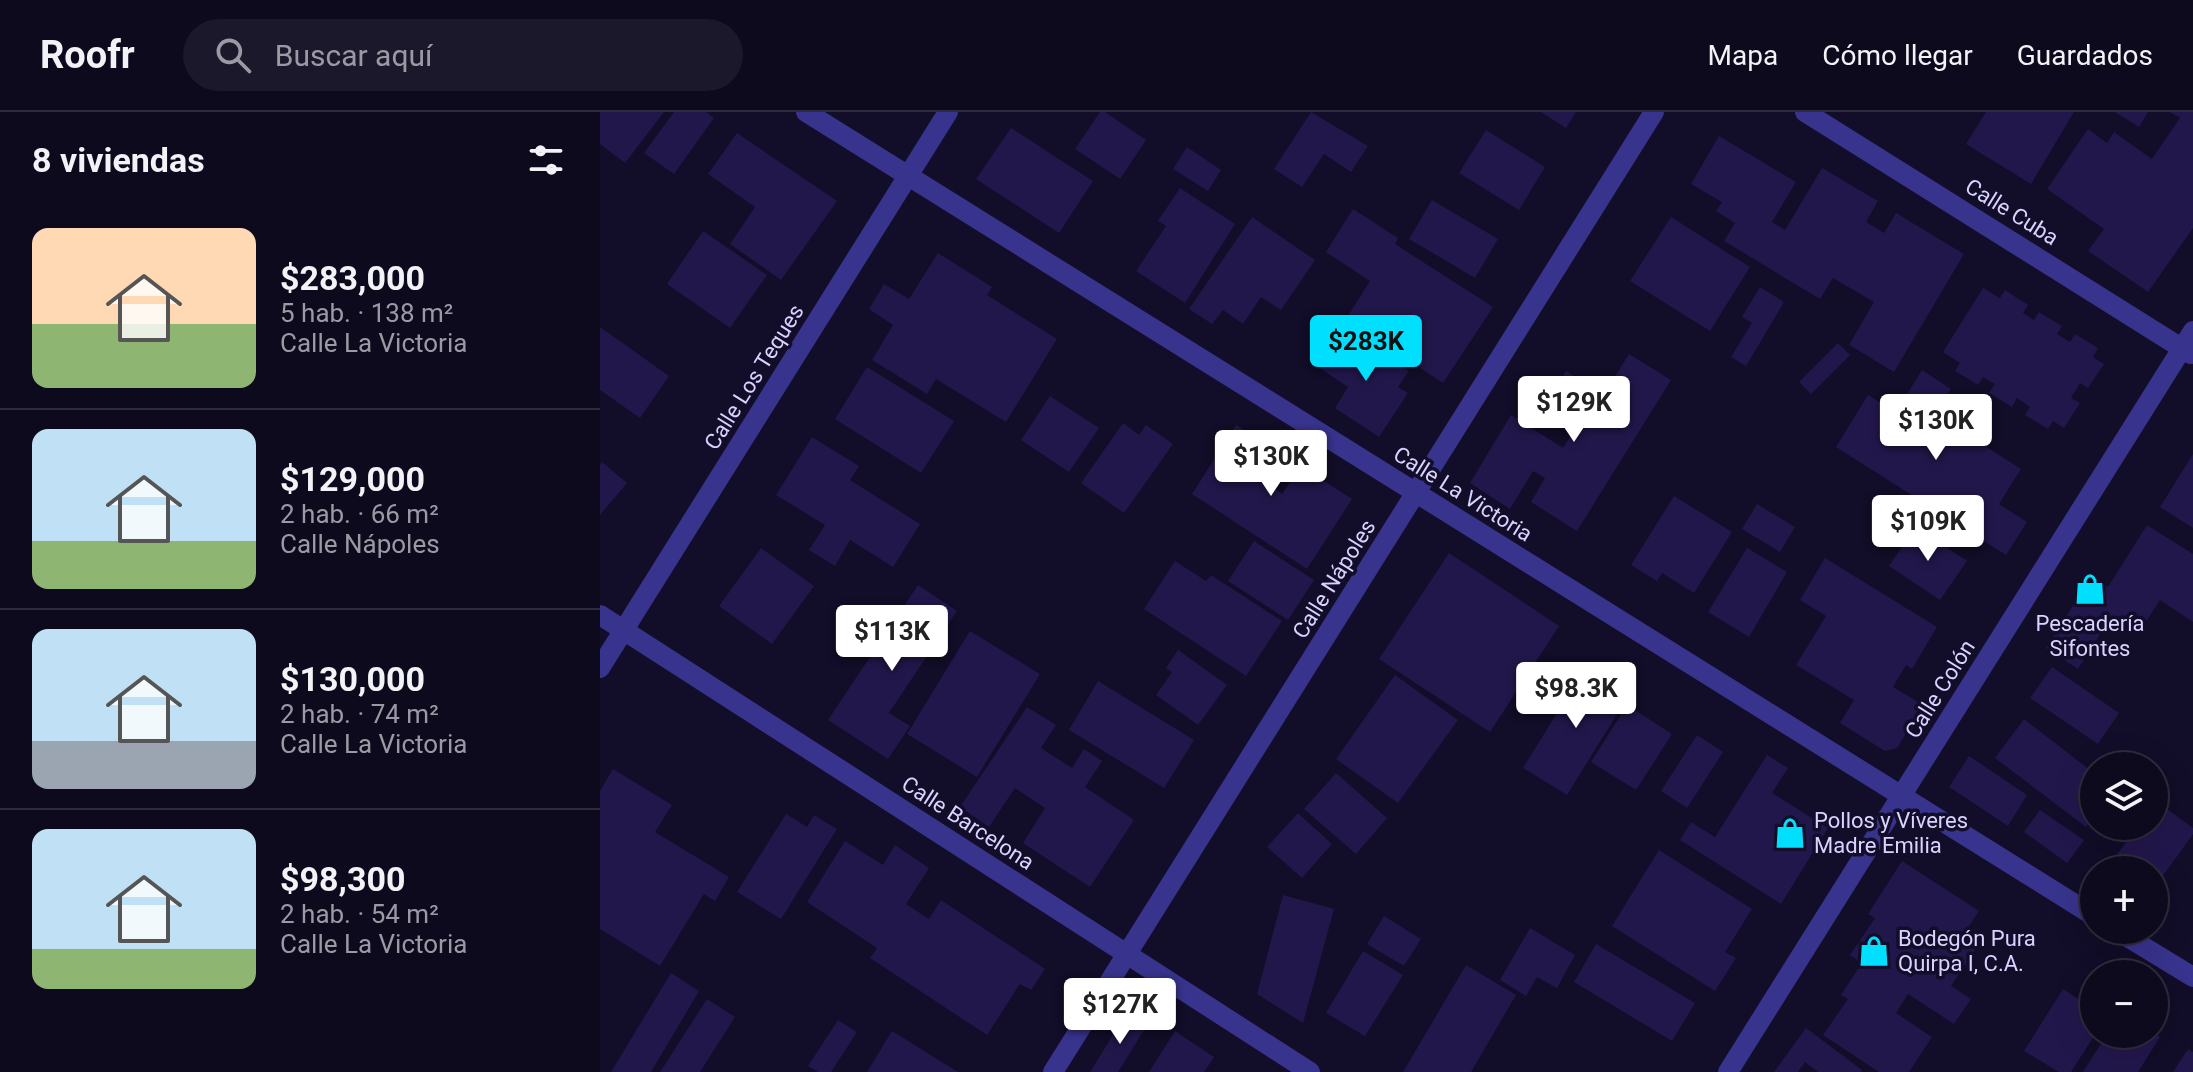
<!DOCTYPE html>
<html lang="es">
<meta charset="utf-8">
<style>
body{margin:0;font-family:Roboto,sans-serif;background:#1c182b;color:#f1f3f6;height:100vh;display:flex;flex-direction:column;font-size:30px;white-space:nowrap}
*{box-sizing:border-box;margin:0}
p{font-size:26px;color:#9b9aa4}
.icon{flex:none;width:44px;height:44px;fill:none;stroke:currentColor;stroke-width:2;stroke-linecap:round;stroke-linejoin:round}
.map{position:relative;flex:1;overflow:hidden}
.panel{display:flex;flex-direction:column;background:#0e0a1e;width:600px}
.panel>*{flex:none}
.fabs{position:absolute;left:1480px;top:640px;display:grid;gap:16px}
.fabs a{display:grid;place-items:center;width:88px;height:88px;border-radius:50%;background:#0e0a1e;box-shadow:0 8px 32px #0002,0 0 0 2px #2e2b3c;font-size:40px}
.price{position:absolute;translate:-50% -68px;padding:0 18px;border-radius:8px;background:#fff;color:#222;font-size:26px;line-height:52px;filter:drop-shadow(0 2px 4px #0008)}
.price::after{content:'';position:absolute;left:50%;top:48px;width:24px;height:18px;margin-left:-12px;background:inherit;clip-path:polygon(0 0,100% 0,50% 100%)}
.price.on{background:#00e0fe;color:#111}
ul{padding:0;list-style:none}
li{display:flex;align-items:center;gap:24px;height:200px;padding:0 32px}
li+li{border-top:2px solid #2e2b3c}
li span{display:grid;place-items:center;flex:none;width:224px;height:160px;border-radius:16px;color:#555}
li>.icon{margin-inline-start:auto}
span .icon{width:96px;height:96px;fill:#fffc;stroke-width:1}
li b{font-size:34px}
h2{display:flex;justify-content:space-between;align-items:center;height:96px;padding:0 32px;font-size:34px}
header{display:flex;align-items:center;gap:48px;box-sizing:border-box;height:112px;padding:0 40px;background:#0e0a1e;border-bottom:2px solid #2e2b3c}
header strong{font-size:38px}
nav{display:flex;gap:44px;margin-inline-start:auto;font-size:28px}
.search{width:560px;height:72px;background:#1c182b;display:flex;align-items:center;gap:20px;box-sizing:border-box;padding:0 28px;border-radius:44px;color:#9b9aa4;font-size:30px}
main{display:flex;flex:1;min-height:0}
.map>svg:first-child{display:block}
.building{fill:#22174b}
.lines{fill:none;stroke-linecap:round;stroke-linejoin:round}
.minor{stroke:#38338c;stroke-width:20}
.labels{text-anchor:middle;dominant-baseline:central;stroke-width:7;stroke-linejoin:round;paint-order:stroke}
.street-label{font-size:22px;fill:#d9d3ff;stroke:#120d28}
.poi-label{font-size:22px;fill:#d9d3ff;stroke:#120d28;text-anchor:start}
</style>
<header>
<strong>Roofr</strong>
<div class="search"><svg class="icon" aria-label="search" viewBox="0 0 24 24"><circle cx="10" cy="10" r="6"/><path d="M15 15l6 6"/></svg>Buscar aquí</div>
<nav><a>Mapa</a><a>Cómo llegar</a><a>Guardados</a></nav>
</header>
<main>
<section class="panel">
<h2>8 viviendas<svg class="icon" aria-label="filters" viewBox="0 0 24 24"><path d="M4 7h16M4 17h16"/><circle cx="9" cy="7" r="2"/><circle cx="15" cy="17" r="2"/></svg></h2>
<ul>
<li><span style="background:linear-gradient(#ffd9b3 60%,#8fb573 0)"><svg class="icon" aria-label="home" viewBox="0 0 24 24"><path d="M3 11l9-7 9 7M6 9v11h12V9"/></svg></span><div><b>$283,000</b><p>5 hab. · 138 m²</p><p>Calle La Victoria</p></div></li>
<li><span style="background:linear-gradient(#bfe0f5 70%,#8fb573 0)"><svg class="icon" aria-label="home" viewBox="0 0 24 24"><path d="M3 11l9-7 9 7M6 9v11h12V9"/></svg></span><div><b>$129,000</b><p>2 hab. · 66 m²</p><p>Calle Nápoles</p></div></li>
<li><span style="background:linear-gradient(#bfe0f5 70%,#9aa5b1 0)"><svg class="icon" aria-label="home" viewBox="0 0 24 24"><path d="M3 11l9-7 9 7M6 9v11h12V9"/></svg></span><div><b>$130,000</b><p>2 hab. · 74 m²</p><p>Calle La Victoria</p></div></li>
<li><span style="background:linear-gradient(#bfe0f5 75%,#8fb573 0)"><svg class="icon" aria-label="home" viewBox="0 0 24 24"><path d="M3 11l9-7 9 7M6 9v11h12V9"/></svg></span><div><b>$98,300</b><p>2 hab. · 54 m²</p><p>Calle La Victoria</p></div></li>
</ul>
</section>
<div class="map">
<svg width="1593" height="960" viewBox="0 0 1593 960">
<rect width="100%" height="100%" fill="#120d28"/>
<path class="building" d="M0,0h64l-39,51 -25,-19z
M74,0h32l8,6 -40,56 -30,-21z
M500,0h5l41,28 -26,39 -45,-30z
M711,0l57,34 -17,26 -27,-18 -22,33 -28,-18z
M941,0h35l-10,16z
M1386,0h88l-43,72 -65,-40z
M1515,0h33l-9,15z
M1570,0h23v116l-45,64 -60,-41 16,-22 -57,-40 41,-60 19,14 7,-11 38,27 28,-41z
M411,16l82,53 -34,52 -83,-54z
M886,18l59,37 -26,43 -60,-37z
M137,21l100,68 -56,79 -51,-36 25,-37 -47,-33z
M1119,24l77,46 -24,40 13,8 37,-62 56,33 -12,21 18,11 12,-20 68,41 -70,118 -45,-27 25,-43 -41,-24 -13,21 -96,-58 11,-18 -19,-12 6,-9 -31,-18z
M587,35l34,23 -13,21 -35,-22z
M580,76l55,36 -50,79 -49,-32 30,-45 -8,-5z
M832,88l66,39 -23,39 -66,-39z
M753,97l45,29 -3,6 98,63 -50,76 -97,-64 24,-38 -44,-29z
M652,105l63,43 -34,50 -20,-13 -18,27 -20,-14 -11,14 -23,-15z
M1071,105l79,50 -40,64 -80,-50z
M103,119l64,44 -37,53 -63,-44z
M338,141l54,34 -5,8 70,44 -51,83 -70,-43 -9,15 -55,-34 21,-35 -24,-16 15,-25 25,15z
M1160,175l24,15 -38,64 -15,-9 21,-34 -10,-6z
M1383,176l17,10 5,-8 23,15 -5,8 11,7 5,-8 23,14 -5,8 13,8 5,-8 23,14 -5,9 11,7 -16,24 -8,-5 -9,15 9,5 -16,25 -11,-7 -5,8 -23,-14 5,-8 -13,-9 -5,9 -23,-14 6,-9 -12,-7 -5,8 -23,-14 5,-8 -17,-11z
M0,215l69,49 -29,42 -40,-28z
M746,218l63,41 -11,16 10,6 -29,44 -44,-29 13,-21 -27,-18z
M1238,231l12,12 -39,39 -12,-12z
M1029,242l42,26 -94,151 -46,-29 14,-24 -12,-7 -23,38 -40,-26 41,-68 52,33 20,-32 -32,-20 15,-25 38,23z
M267,255l87,54 -33,52 -86,-54z
M1322,258l29,19 -16,25 86,55 -22,35 28,18 -21,33 -170,-108 32,-52 28,17z
M450,284l49,32 -30,44 -48,-32z
M523,311l16,12 7,-10 27,19 -49,69 -43,-30z
M636,313l45,29 -17,27 18,13 19,-28 51,33 -45,70 -115,-75z
M212,325l47,29 -9,14 70,44 -27,43 -43,-27 -15,26 -26,-16 16,-25 -49,-30z
M1593,342v74l-33,-21z
M2,350l25,21 -27,32v-50z
M1074,384l58,36 -38,61 -32,-20 -5,8 -26,-16z
M1157,392l38,23 -15,25 -38,-23z
M1547,413l46,29v68l-33,-22 -22,34 -27,-17 -33,52 -32,-21 33,-52 -6,-3 13,-20 22,14z
M1316,414l51,35 -27,39 -51,-34z
M654,429l60,39 -26,40 -60,-39z
M161,436l53,38 -42,58 -53,-38z
M1147,436l40,24 -38,65 -41,-25z
M849,441l110,73 -69,106 -111,-73z
M1225,446l112,69 -25,42 -6,-4 -13,22 30,18 -26,43 -12,3 -45,-28 14,-23 -58,-35 30,-49 -26,-16z
M575,449l31,20 5,-6 71,46 -36,55 -102,-67z
M318,473l39,26 -68,102 21,13 -22,33 -60,-39z
M370,519l70,43 -63,103 -70,-43z
M578,538l49,35 -29,40 -42,-30 16,-23 -6,-4z
M986,554l44,27 -63,102 -44,-27z
M1452,555l67,46 -21,31 -68,-46z
M795,563l63,45 -60,83 -62,-44z
M498,569l96,59 -30,48 -95,-58z
M1027,593l45,29 -36,56 -45,-28z
M427,595l29,18 -15,23 31,20 12,-19 18,12 -17,26 49,33 -44,67 -67,-44 22,-35 -30,-20 -26,39 -29,-20z
M1424,607l70,54v43l-8,11 -91,-69z
M1097,623l26,17 -36,56 -26,-17z
M1167,643l21,13 -16,25 56,35 -47,76 -101,-64 11,-18 24,15z
M1369,644l58,39 -19,31 -59,-39z
M13,657l59,36 -17,27 74,45 -14,24 -11,-7 -44,72 -60,-37v-138z
M736,661l51,45 -31,36 -52,-45z
M1556,689l37,27v6l-39,54v-18h-27l-14,-10 25,-34h16z
M1440,698l44,30 -17,23 -43,-31z
M698,701l34,31 -30,34 -35,-31z
M186,702l21,13 7,-12 23,14 -56,90 -44,-27z
M245,729l38,24 12,-20 34,23 -23,36 23,15 12,-19 104,69 -14,21 -11,-6 -33,51 -117,-77 7,-10 -70,-46z
M1059,738l93,59 -27,43 11,6 -21,33 -103,-65z
M1302,749l77,50 -10,15 15,10 -33,50 20,13 -17,25 -46,-30 -12,19 36,24 -23,35h-30l-56,-37 25,-36 -7,-4 21,-32 -12,-8 25,-37 -7,-4z
M683,783l51,14 -31,114 -46,-29z
M784,804l37,23 -17,27 -37,-22z
M930,816l45,27 -18,33 -20,-11 -11,19 -26,-16z
M996,832l99,59 -23,38 -98,-59z
M763,839l40,24 -38,61 -39,-23z
M866,853l50,30 -45,77h-68z
M71,861l28,18 -48,81h-40z
M1463,877l23,15 8,-13v45l-23,36h-12l-35,-21z
M107,887l28,18 -35,55h-40z
M526,902l20,13 -28,45h-28z
M238,908l19,12 -26,40h-13l-10,-6z
M1206,916l56,42 -1,2h-43l-13,-10 -7,10h-24z
M292,919l66,41h-91z
M575,919l39,26 -10,15h-55z
M1507,922h48l5,3 -22,35h-55z
M1588,937l5,3v20h-20z"/>
<g class="lines">
<path class="minor" d="M206,0l1288,804
M1205,0l386,242
M0,503l710,457
M0,556l348,-556
M1516,818l77,47
M453,960l601,-960
M1128,960l465,-741"/>
</g>
<defs>
<symbol id="shop-bare" viewBox="-9 -9 18 18"><path d="M-5-2.5h2.3a2.7 3.5 0 0 1 5.4 0H5L5.5 6h-11ZM-1.5-2.5h3a1.5 2.3 0 0 0-3 0Z" fill="#00e0fe" stroke="#120d28" stroke-width="2.5" paint-order="stroke"/></symbol>
</defs>
<g fill-rule="evenodd">
<use href="#shop-bare" x="1468" y="455" width="44" height="44"/>
<use href="#shop-bare" x="1168" y="699" width="44" height="44"/>
<use href="#shop-bare" x="1252" y="817" width="44" height="44"/>
</g>
<g class="labels">
<g class="street-label">
<text transform="translate(1412 100) rotate(32)">Calle Cuba</text>
<text transform="translate(154 265) rotate(-58)">Calle Los Teques</text>
<text transform="translate(863 382) rotate(32)">Calle La Victoria</text>
<text transform="translate(734 467) rotate(-58)">Calle Nápoles</text>
<text transform="translate(1340 577) rotate(-58)">Calle Colón</text>
<text transform="translate(368 711) rotate(33)">Calle Barcelona</text>
</g>
<g class="poi-label">
<text x="1490" y="511" text-anchor="middle">Pescadería<tspan x="1490" dy="25">Sifontes</tspan></text>
<text x="1214" y="708">Pollos y Víveres<tspan x="1214" dy="25">Madre Emilia</tspan></text>
<text x="1298" y="826">Bodegón Pura<tspan x="1298" dy="25">Quirpa I, C.A.</tspan></text>
</g>
</g>
</svg>
<div class="fabs">
<a><svg class="icon" aria-label="layers" viewBox="0 0 24 24"><path d="M12 4l9 5-9 5-9-5zM3 14l9 5 9-5"/></svg></a>
<a>+</a>
<a>−</a>
</div>
<b class="price on" style="left:766px;top:271px">$283K</b>
<b class="price" style="left:974px;top:332px">$129K</b>
<b class="price" style="left:1336px;top:350px">$130K</b>
<b class="price" style="left:671px;top:386px">$130K</b>
<b class="price" style="left:1328px;top:451px">$109K</b>
<b class="price" style="left:292px;top:561px">$113K</b>
<b class="price" style="left:976px;top:618px">$98.3K</b>
<b class="price" style="left:520px;top:934px">$127K</b>
</div>
</main>
